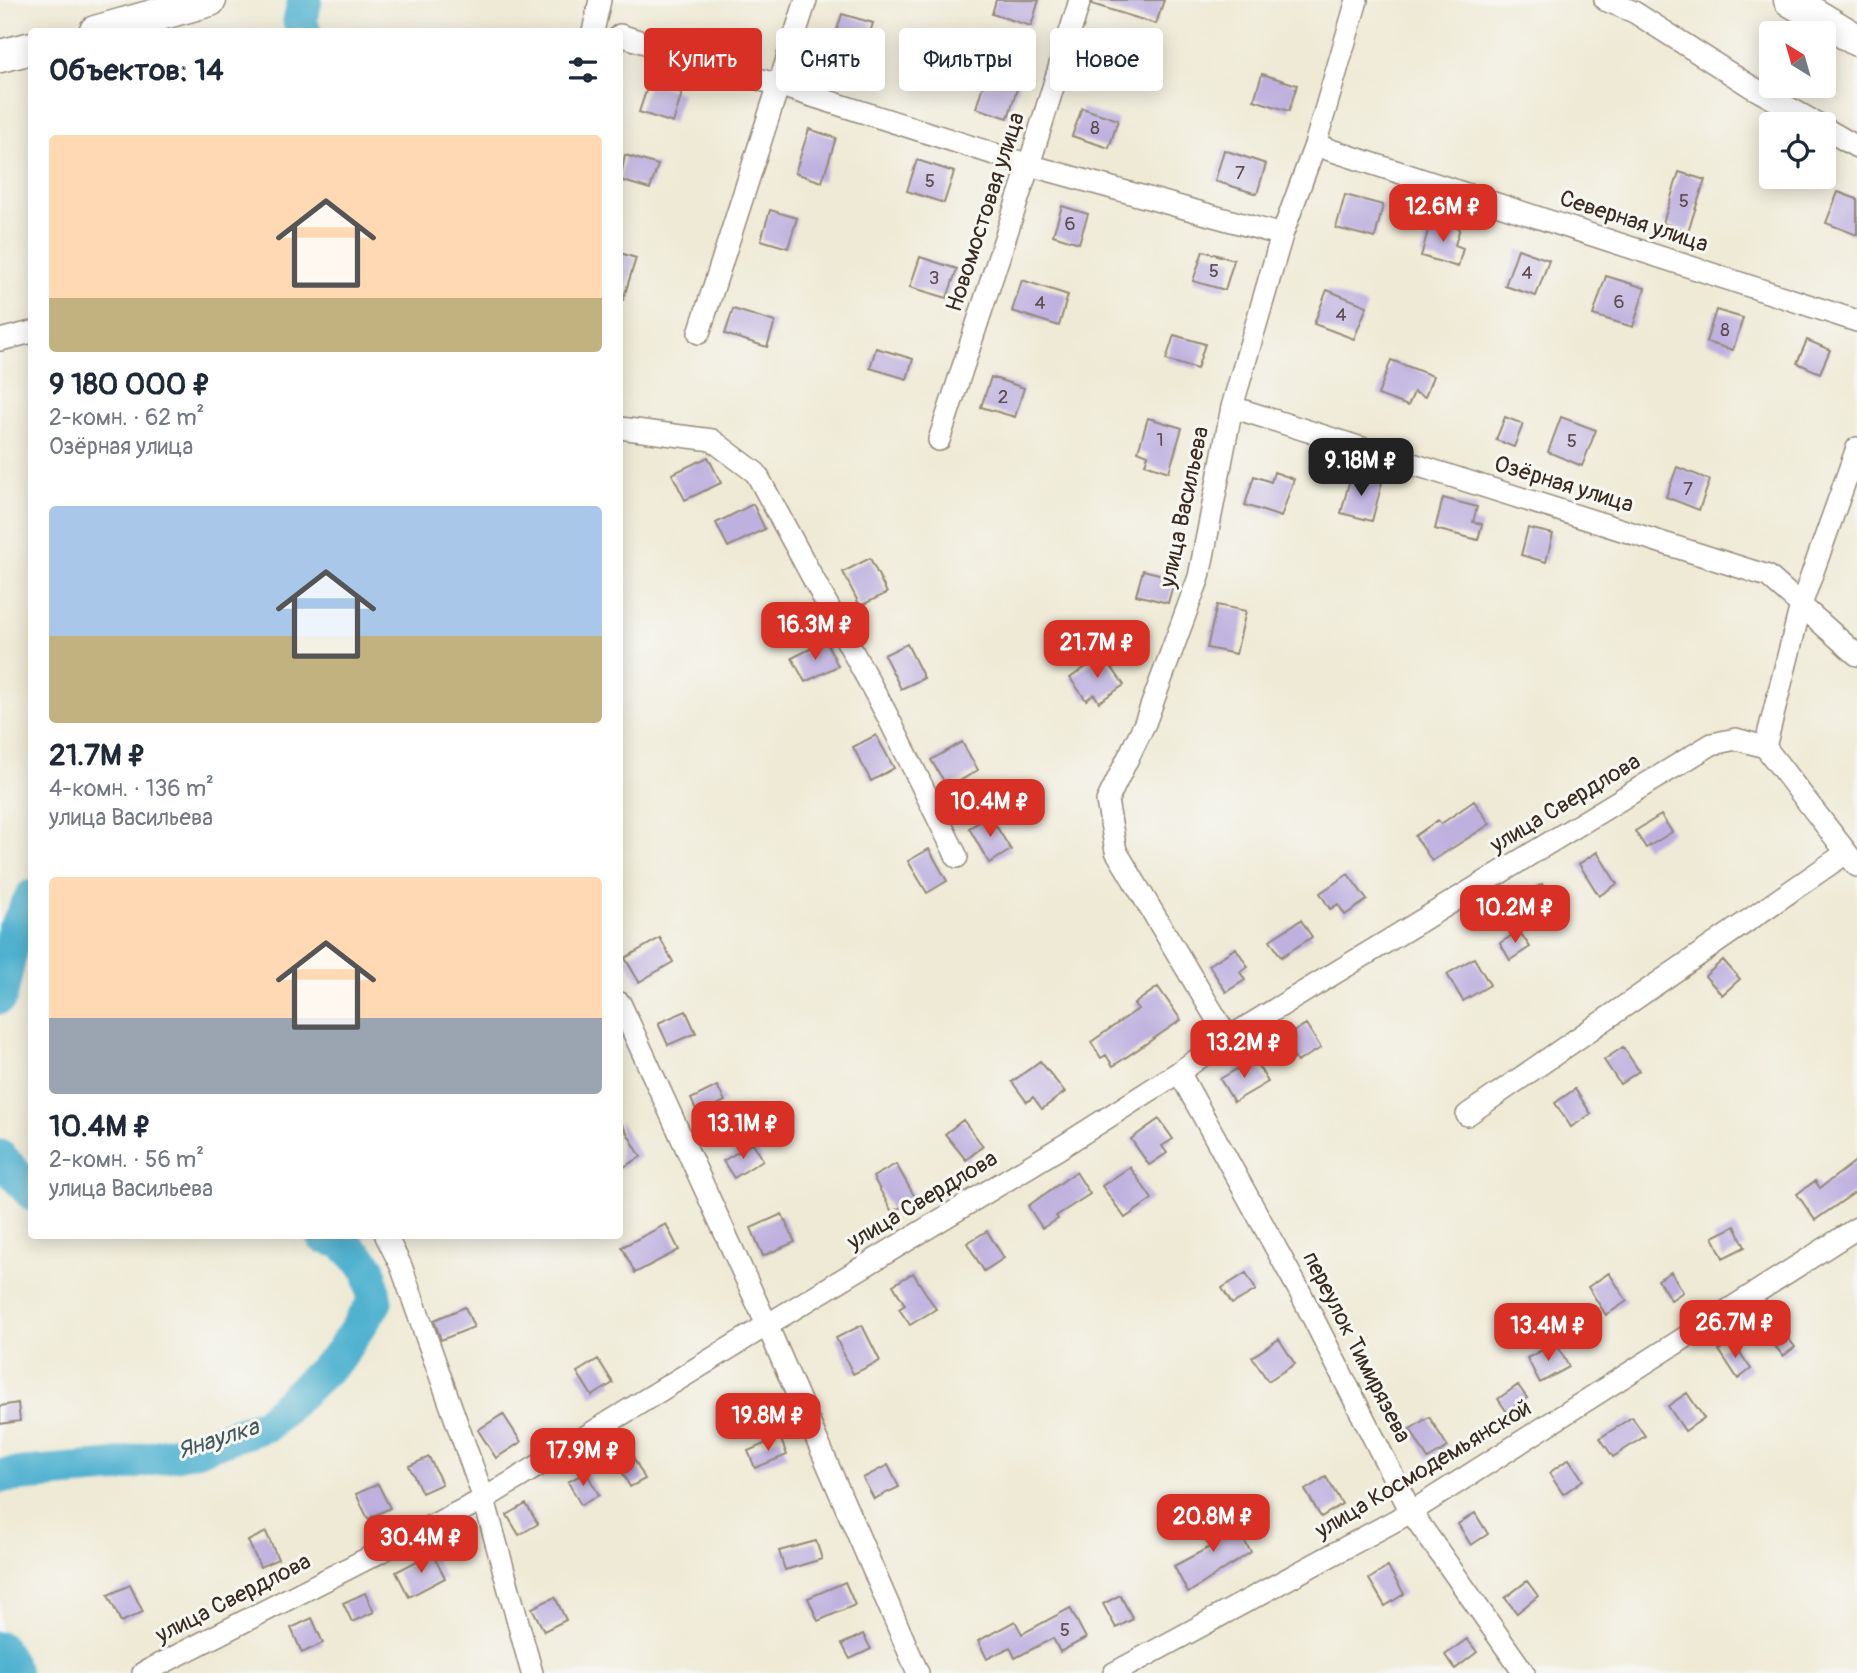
<!DOCTYPE html>
<html lang="ru">
<meta charset="utf-8">
<style>
body{margin:0;font-family:Pangolin,sans-serif;background:#f2f2f3;color:#1f2937;height:100vh;display:flex;flex-direction:column;font-size:26px;white-space:nowrap}
*{box-sizing:border-box;margin:0}
p{font-size:23px;color:#747a83}
.icon{flex:none;width:38px;height:38px;fill:none;stroke:currentColor;stroke-width:2;stroke-linecap:round;stroke-linejoin:round}
.map{position:relative;flex:1;overflow:hidden}
.sheet{position:absolute;left:28px;top:28px;width:595px;height:1211px;display:flex;flex-direction:column;background:#fff;border-radius:7px;box-shadow:0 4px 18px #0003}
.sheet>*{flex:none}
.hud{position:absolute;left:644px;top:28px;width:665px;height:63px;display:flex;gap:14px}
.needle{width:46px;rotate:323deg}
.tools{position:absolute;left:1759px;top:21px;display:grid;gap:14px}
.tools a{display:grid;place-items:center;width:77px;height:77px;border-radius:7px;background:#fff;box-shadow:0 4px 18px #0003;font-size:35px}
.price{position:absolute;translate:-50% -60px;padding:0 16px;border-radius:14px;background:#d93025;color:#fff;font-size:23px;line-height:46px;filter:drop-shadow(0 2px 4px #0008)}
.price::after{content:'';position:absolute;left:50%;top:42px;width:21px;height:16px;margin-left:-10px;background:inherit;clip-path:polygon(0 0,100% 0,50% 100%)}
.price.on{background:#222;color:#fff}
ul{padding:0;list-style:none}
li{display:grid;align-content:center;gap:14px;height:371px;padding:0 21px}
li span{display:grid;place-items:center;height:217px;border-radius:7px;color:#555}
li>.icon{margin-inline-start:auto}
span .icon{width:126px;height:126px;fill:#fffc;stroke-width:1}
li b{font-size:30px}
h2{display:flex;justify-content:space-between;align-items:center;height:84px;padding:0 21px;font-size:30px}
.chip{padding:0 24px;border-radius:7px;background:#fff;box-shadow:0 4px 18px #0003;font-size:24px;line-height:63px}
.chip.on{background:#d93025;color:#fff}
.map>svg:first-child{display:block}
.lines{fill:none;stroke-linecap:round;stroke-linejoin:round}
.river{stroke:#51b2d0;stroke-width:35}
.building{fill:#beb1df}
.minor-casing{stroke:#958a7a;stroke-width:24}
.secondary-casing{stroke:#958a7a;stroke-width:35}
.minor{stroke:#fff;stroke-width:21}
.secondary{stroke:#fff;stroke-width:32}
.labels{text-anchor:middle;dominant-baseline:central;stroke-width:6;stroke-linejoin:round;paint-order:stroke}
.number-label{font-size:19px;fill:#5c4c4e}
.street-label{font-size:23px;fill:#3b2a1e;stroke:#f6f6f2}
.water-label{font-size:24px;font-style:italic;fill:#435a5c;stroke:#f6f6f2}
</style>
<div class="map">
<svg width="1857" height="1673" viewBox="0 0 1857 1673">
<rect width="100%" height="100%" fill="#f6f6f2"/>
<filter id="ink" filterUnits="userSpaceOnUse"><feTurbulence type="fractalNoise" baseFrequency=".0143" numOctaves="2"/><feDisplacementMap in="SourceGraphic" scale="14" xChannelSelector="R" yChannelSelector="G"/><feConvolveMatrix kernelMatrix="1 2 1 2 8 2 1 2 1" color-interpolation-filters="sRGB"/></filter>
<filter id="wash" filterUnits="userSpaceOnUse"><feTurbulence type="fractalNoise" baseFrequency=".00686" numOctaves="4" result="noise"/><feDisplacementMap in="SourceGraphic" scale="28" xChannelSelector="R" yChannelSelector="G"/><feGaussianBlur stdDeviation="1.57" result="paint"/><feColorMatrix in="noise" values="0 0 0 0 0 0 0 0 0 0 0 0 0 0 0 0 0 1.4 0 .05"/><feComposite in="paint" operator="in"/></filter>
<g filter="url(#wash)">
<rect width="100%" height="100%" fill="#efead5"/>
<g class="lines">
<path class="river" d="M304,32l-4,-11 5,-21
M0,997l15,-67 17,-33
M0,1157l32,36
M0,1476l111,-9 84,-18 72,-25 71,-67 37,-55 -6,-33 -26,-27 -20,-6
M0,1649l14,24"/>
</g>
<g id="blocks">
<path class="building" d="M996,0h43l-8,26 -39,-12z
M1093,0h71l-8,24 -64,-20z
M842,14l31,9 -12,38 -31,-9z
M988,69l32,10 -12,39 -32,-10z
M1262,74l35,11 -8,26 -35,-11z
M649,82l33,11 -9,30 -34,-11z
M1082,108l36,12 -9,28 -37,-12z
M809,129l27,9 -14,44 -27,-9z
M1224,150l42,14 -9,30 -42,-13z
M625,155l33,10 -8,24 -30,-9z
M917,160l37,12 -10,31 -37,-12z
M1679,172l26,8 -17,51 -25,-8z
M1838,192l19,7v36l-31,-12z
M1345,195l38,10 -8,33 -39,-10z
M1062,206l26,8 -9,29 -26,-8z
M770,210l27,8 -9,30 -27,-8z
M1431,220l29,8 -5,17 8,3 -5,19 -37,-11z
M1518,249l31,11 -13,36 -31,-10z
M1203,251l31,9 -9,30 -32,-9z
M620,253l16,5 -13,42h-3z
M920,257l37,12 -10,29 -37,-11z
M1606,276l39,12 -12,39 -40,-12z
M1022,280l46,15 -9,31 -47,-15z
M1327,290l40,16 -13,33 -40,-15z
M733,309l42,13 -8,25 -42,-13z
M1716,310l27,8 -10,32 -27,-8z
M1174,335l31,9 -8,25 -31,-9z
M1807,340l23,10 -10,23 -23,-10z
M876,348l37,11 -6,20 -37,-11z
M1391,360l42,16 -8,21 -11,-5 -6,14 -30,-11z
M991,377l33,11 -9,29 -34,-10z
M1505,417l18,7 -9,23 -18,-7z
M1561,417l35,13 -14,36 -34,-14z
M1148,418l34,10 -13,44 -24,-8 3,-9 -10,-4z
M708,457l13,26 -36,17 -13,-26z
M1677,467l33,13 -11,30 -33,-13z
M1274,472l20,7 -13,38 -36,-12 9,-29 17,6z
M1351,475l31,8 -10,38 -31,-8z
M1443,498l34,9 -4,15 9,2 -4,16 -43,-11z
M753,504l12,25 -37,18 -12,-24z
M1528,528l25,6 -7,28 -25,-7z
M870,558l17,35 -27,13 -17,-34z
M1143,570l32,8 -7,25 -32,-8z
M1217,605l29,6 -10,43 -29,-6z
M826,641l12,25 -33,16 -13,-24z
M907,644l17,34 -23,11 -17,-34z
M1103,655l21,30 -25,17 -5,-8 -8,6 -16,-22z
M876,735l18,33 -23,13 -18,-34z
M962,742l16,28 -30,18 -17,-28z
M1474,801l16,23 -58,37 -17,-25 23,-16 3,4z
M1661,815l11,17 -26,16 -11,-17z
M990,816l21,34 -22,13 -20,-35z
M929,849l18,32 -20,12 -19,-32z
M1597,852l20,32 -18,12 -20,-32z
M1348,874l19,26 -22,15 -7,-11 -8,5 -10,-16z
M1542,884l12,19 -15,10 -13,-19z
M1301,920l11,17 -31,20 -11,-17z
M1519,931l11,16 -20,13 -10,-17z
M660,938l13,24 -34,20 -14,-24z
M1236,948l12,19 -8,5 5,8 -19,12 -17,-27z
M1474,958l16,27 -27,16 -16,-27z
M1723,960l17,19 -18,16 -17,-19z
M1158,987l23,33 -68,46 -7,-11 -5,3 -10,-16 47,-33 -4,-5z
M686,1011l10,22 -28,12 -10,-22z
M1306,1024l15,24 -24,14 -15,-23z
M1623,1047l16,24 -19,13 -16,-24z
M1254,1059l14,23 -34,20 -14,-23z
M1040,1061l25,31 -23,17 -9,-12 -6,5 -15,-20z
M717,1086l8,15 -27,13 -7,-15z
M1575,1089l16,25 -20,13 -16,-24z
M1159,1119l14,20 -11,7 5,7 -18,12 -18,-26z
M963,1120l20,26 -17,14 -21,-26z
M620,1121l21,36 -21,12z
M753,1143l10,17 -29,18 -11,-17z
M1857,1160v31l-42,29 -18,-26 18,-13 5,7z
M896,1164l20,35 -24,13 -19,-35z
M1130,1167l22,32 -27,19 -23,-32z
M1076,1172l14,22 -34,22 2,3 -16,9 -14,-22z
M782,1214l13,28 -32,14 -12,-28z
M666,1224l13,26 -44,23 -13,-26z
M1735,1226l10,21 -22,11 -10,-21z
M987,1231l17,27 -20,13 -17,-28z
M1671,1272l12,20 -12,8 -13,-20z
M913,1273l23,36 -26,16 -11,-16 6,-4 -12,-20z
M1246,1273l10,17 -24,14 -10,-16z
M1609,1273l18,28 -21,14 -18,-28z
M465,1307l9,20 -33,13 -7,-20z
M1772,1317l23,30 -12,9 -23,-30z
M862,1325l18,36 -27,13 -17,-36z
M1279,1339l16,25 -27,17 -16,-24z
M1732,1341l19,28 -13,10 -19,-29z
M1556,1343l13,24 -29,16 -13,-25z
M598,1359l15,24 -21,13 -15,-24z
M1518,1385l9,13 -20,14 -9,-13z
M1687,1393l17,25 -19,13 -17,-25z
M18,1403l2,18 -20,3v-18z
M503,1414l18,28 -25,16 -18,-28z
M1429,1417l19,30 -20,12 -18,-30z
M1632,1417l13,19 -32,21 -13,-19z
M780,1437l7,18 -32,13 -7,-17z
M630,1451l15,28 -15,8 -15,-28z
M429,1457l13,27 -20,9 -13,-27z
M1569,1459l14,21 -20,14 -14,-21z
M888,1465l11,22 -25,12 -11,-21z
M586,1472l13,23 -18,10 -13,-23z
M1326,1477l16,27 -21,13 -16,-27z
M378,1484l12,24 -22,11 -12,-25z
M526,1504l12,20 -19,11 -12,-20z
M1227,1513l24,39 -63,41 -14,-27 36,-19 -11,-17z
M1475,1513l13,21 -17,11 -13,-21z
M266,1532l12,27 -18,8 -12,-26z
M816,1541l6,18 -37,11 -6,-19z
M432,1553l13,25 -36,19 -13,-25z
M1388,1567l16,27 -19,12 -16,-27z
M1527,1581l11,15 -21,17 -12,-15z
M845,1582l10,23 -37,16 -10,-23z
M130,1585l13,27 -22,10 -13,-27z
M365,1593l9,19 -22,10 -9,-19z
M1120,1595l13,24 -17,9 -13,-24z
M555,1597l11,23 -22,11 -12,-23z
M1070,1608l16,30 -26,14 -7,-14 -38,20 -5,-11 -23,12 -9,-18 37,-20 7,13z
M312,1618l11,25 -21,10 -11,-25z
M863,1634l8,15 -21,10 -8,-15z
M1467,1639l10,13 -22,17 -10,-14z"/>
</g>
</g>
<g filter="url(#ink)">
<use href="#blocks" fill-opacity="0" stroke="#958a7a" stroke-width="2"/>
<g class="lines">
<defs>
<path id="minor" d="M1605,0l29,12 116,74 68,38
M593,32l7,-32
M620,35l409,130 253,70
M1824,128l33,19
M1315,145l542,176
M699,333l107,-333
M0,340l32,-8
M1232,407l536,169 89,79
M620,428l92,12 44,33 131,242 70,142
M939,440l90,-275 51,-165
M1765,747l36,-142 56,-157
M620,1003l147,322 151,348
M1228,1038l-112,-187 -9,-50 38,-78 54,-146 33,-170 50,-172 33,-90 42,-145
M1179,1072l121,220 111,220 113,161
M1467,1115l379,-262
M386,1236l15,30 83,233 48,174
M143,1673l341,-174 283,-174 296,-179 116,-74 49,-34 484,-294 24,-5 29,8 92,119
M1114,1673l297,-161 446,-284"/>
<path id="secondary" d="M1790,0l67,40
M95,32l115,-32
M0,56l32,-8"/>
</defs>
<use href="#minor" class="minor-casing"/>
<use href="#secondary" class="secondary-casing"/>
<use href="#minor" class="minor"/>
<use href="#secondary" class="secondary"/>
</g>
</g>
<g class="labels">
<g class="number-label">
<text x="1095" y="128">8</text>
<text x="1240" y="173">7</text>
<text x="930" y="181">5</text>
<text x="1684" y="201">5</text>
<text x="1070" y="224">6</text>
<text x="1214" y="271">5</text>
<text x="1527" y="273">4</text>
<text x="934" y="278">3</text>
<text x="1619" y="302">6</text>
<text x="1040" y="303">4</text>
<text x="1341" y="315">4</text>
<text x="1725" y="330">8</text>
<text x="1003" y="397">2</text>
<text x="1160" y="440">1</text>
<text x="1572" y="441">5</text>
<text x="1688" y="489">7</text>
<text x="1065" y="1630">5</text>
</g>
<g class="street-label">
<text transform="translate(985 212) rotate(-72)">Новомостовая улица</text>
<text transform="translate(1634 221) rotate(18)">Северная улица</text>
<text transform="translate(1564 484) rotate(17)">Озёрная улица</text>
<text transform="translate(1184 507) rotate(-78)">улица Васильева</text>
<text transform="translate(1565 803) rotate(-31)">улица Свердлова</text>
<text transform="translate(922 1200) rotate(-31)">улица Свердлова</text>
<text transform="translate(1357 1347) rotate(63)">переулок Тимирязева</text>
<text transform="translate(1423 1469) rotate(-31)">улица Космодемьянской</text>
<text transform="translate(233 1598) rotate(-27)">улица Свердлова</text>
</g>
<g class="water-label">
<text transform="translate(218 1439) rotate(-18)">Янаулка</text>
</g>
</g>
</svg>
<div class="tools">
<a><svg class="needle" viewBox="-14 -14 28 28"><path d="M0-13l5 13h-10z" fill="#e53935"/><path d="M0 13l5-13h-10z" fill="#747a83"/></svg></a>
<a><svg class="icon" aria-label="locate" viewBox="0 0 24 24"><circle cx="12" cy="12" r="6"/><path d="M12 2v4M12 18v4M2 12h4M18 12h4"/></svg></a>
</div>
<b class="price" style="left:1443px;top:244px">12.6M ₽</b>
<b class="price on" style="left:1361px;top:498px">9.18M ₽</b>
<b class="price" style="left:815px;top:662px">16.3M ₽</b>
<b class="price" style="left:1097px;top:680px">21.7M ₽</b>
<b class="price" style="left:990px;top:839px">10.4M ₽</b>
<b class="price" style="left:1515px;top:945px">10.2M ₽</b>
<b class="price" style="left:1244px;top:1080px">13.2M ₽</b>
<b class="price" style="left:743px;top:1161px">13.1M ₽</b>
<b class="price" style="left:1735px;top:1360px">26.7M ₽</b>
<b class="price" style="left:1548px;top:1363px">13.4M ₽</b>
<b class="price" style="left:768px;top:1453px">19.8M ₽</b>
<b class="price" style="left:583px;top:1488px">17.9M ₽</b>
<b class="price" style="left:1213px;top:1554px">20.8M ₽</b>
<b class="price" style="left:421px;top:1575px">30.4M ₽</b>
<div class="hud">
<a class="chip on">Купить</a>
<a class="chip">Снять</a>
<a class="chip">Фильтры</a>
<a class="chip">Новое</a>
</div>
<section class="sheet">
<h2>Объектов: 14<svg class="icon" aria-label="filters" viewBox="0 0 24 24"><path d="M4 7h16M4 17h16"/><circle cx="9" cy="7" r="2"/><circle cx="15" cy="17" r="2"/></svg></h2>
<ul>
<li><span style="background:linear-gradient(#ffd9b3 75%,#c2b280 0)"><svg class="icon" aria-label="home" viewBox="0 0 24 24"><path d="M3 11l9-7 9 7M6 9v11h12V9"/></svg></span><div><b>9 180 000 ₽</b><p>2-комн. · 62 m²</p><p>Озёрная улица</p></div></li>
<li><span style="background:linear-gradient(#a9c7e8 60%,#c2b280 0)"><svg class="icon" aria-label="home" viewBox="0 0 24 24"><path d="M3 11l9-7 9 7M6 9v11h12V9"/></svg></span><div><b>21.7M ₽</b><p>4-комн. · 136 m²</p><p>улица Васильева</p></div></li>
<li><span style="background:linear-gradient(#ffd9b3 65%,#9aa5b1 0)"><svg class="icon" aria-label="home" viewBox="0 0 24 24"><path d="M3 11l9-7 9 7M6 9v11h12V9"/></svg></span><div><b>10.4M ₽</b><p>2-комн. · 56 m²</p><p>улица Васильева</p></div></li>
</ul>
</section>
</div>
